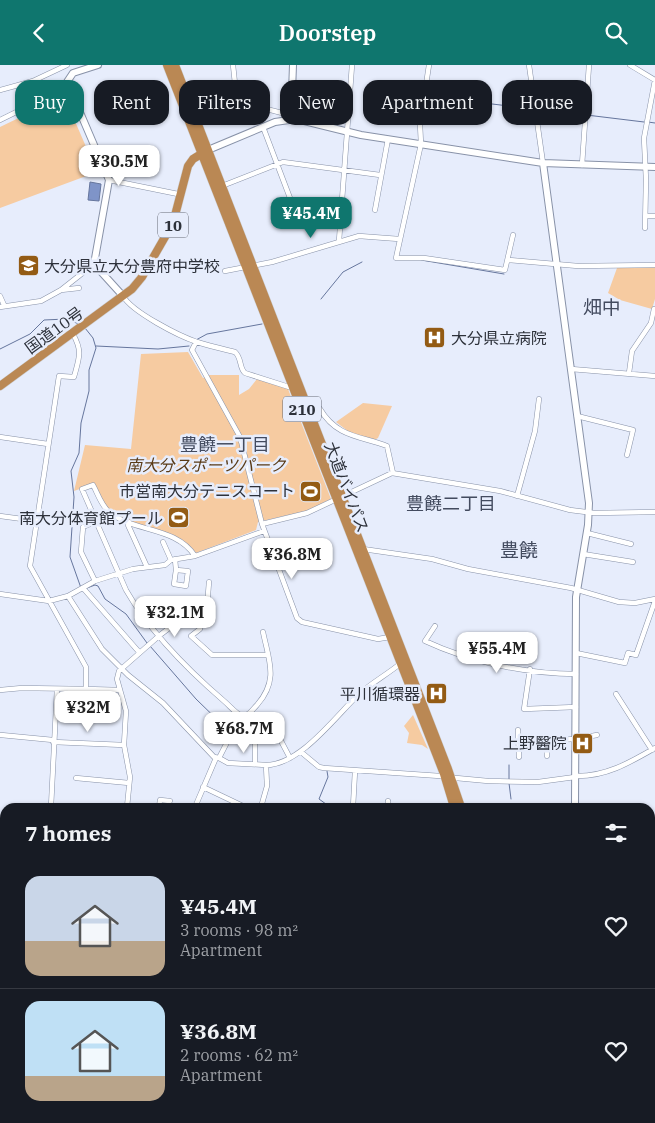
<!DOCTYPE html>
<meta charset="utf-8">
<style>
body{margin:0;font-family:"IBM Plex Serif","Noto Sans JP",serif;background:#20242c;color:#f1f3f6;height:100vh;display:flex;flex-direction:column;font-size:19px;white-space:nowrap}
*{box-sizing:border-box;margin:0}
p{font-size:16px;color:#9ea1a6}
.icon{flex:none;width:28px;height:28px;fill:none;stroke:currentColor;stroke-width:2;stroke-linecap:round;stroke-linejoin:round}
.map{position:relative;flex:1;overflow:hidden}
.sheet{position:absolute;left:0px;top:738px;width:655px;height:321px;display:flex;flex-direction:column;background:#171b24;border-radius:15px 15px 0 0;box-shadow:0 1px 4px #0004}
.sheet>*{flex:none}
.hud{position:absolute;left:15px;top:15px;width:625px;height:45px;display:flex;gap:10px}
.price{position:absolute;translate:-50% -42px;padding:0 11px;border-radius:10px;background:#fff;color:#222;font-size:16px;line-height:32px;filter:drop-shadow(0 1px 2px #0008)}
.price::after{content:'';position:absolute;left:50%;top:30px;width:15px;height:11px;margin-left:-8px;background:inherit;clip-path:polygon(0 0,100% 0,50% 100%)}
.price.selected{background:#0f766e;color:#fff}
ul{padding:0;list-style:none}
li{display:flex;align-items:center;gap:15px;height:125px;padding:0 25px}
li+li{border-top:1px solid #363941}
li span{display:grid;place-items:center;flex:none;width:140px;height:100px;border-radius:15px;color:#555}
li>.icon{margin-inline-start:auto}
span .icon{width:60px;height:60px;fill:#fffc;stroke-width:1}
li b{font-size:21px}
h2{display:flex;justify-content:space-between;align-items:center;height:60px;padding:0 25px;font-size:21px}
.chip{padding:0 18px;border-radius:15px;background:#171b24;box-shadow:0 1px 4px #0004;font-size:18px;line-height:45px}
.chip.selected{background:#0f766e;color:#fff}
header{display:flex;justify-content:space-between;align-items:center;height:65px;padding:0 25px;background:#0f766e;color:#fff;font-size:22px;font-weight:600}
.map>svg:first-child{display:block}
.green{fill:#f6cba1}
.water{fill:#7f94c8;stroke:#66769d}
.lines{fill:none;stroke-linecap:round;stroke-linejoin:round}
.stream{stroke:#66769d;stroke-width:1}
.street-casing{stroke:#8892a8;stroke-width:5.5}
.secondary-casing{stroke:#8892a8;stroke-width:8}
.highway-casing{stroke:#cdced0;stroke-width:9}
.street{stroke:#fff;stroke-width:4.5}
.secondary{stroke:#fff;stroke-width:6}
.highway{stroke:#ba8854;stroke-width:8}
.rail{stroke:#535762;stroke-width:1}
.labels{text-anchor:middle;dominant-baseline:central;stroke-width:5;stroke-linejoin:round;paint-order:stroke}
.shield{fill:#e7edfc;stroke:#656974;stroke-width:1}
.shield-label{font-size:15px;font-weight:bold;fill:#2d313a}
.poi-label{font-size:16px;fill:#2d313a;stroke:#e7edfc;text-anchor:end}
.street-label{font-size:16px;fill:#2d313a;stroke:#e7edfc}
.park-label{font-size:16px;font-style:italic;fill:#593a16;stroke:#e7edfc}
.neighbourhood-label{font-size:18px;fill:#434b5f;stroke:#e7edfc}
.quarter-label{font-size:19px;fill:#434b5f;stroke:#e7edfc}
</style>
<header><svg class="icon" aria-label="back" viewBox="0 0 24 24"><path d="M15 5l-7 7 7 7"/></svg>Doorstep<svg class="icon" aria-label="search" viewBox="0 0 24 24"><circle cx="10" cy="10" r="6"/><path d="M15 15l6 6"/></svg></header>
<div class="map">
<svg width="655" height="1058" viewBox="0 0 655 1058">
<rect width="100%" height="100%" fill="#e7edfc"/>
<path class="green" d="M64,31l33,76 -97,36v-81z
M655,202v32l-3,10 -32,-9 -12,-7 9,-25z
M188,287l15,26 5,-3h31v20l10,-6 8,-10 31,10 43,110 -25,12 -48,11 -2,8 -60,23c-20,-29 -61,-21 -86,-42 -8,-7 -12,-18 -16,-27l-20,7 11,-46 46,4 10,-95z
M363,338l29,3 -14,32 -4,2 -25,-8 -13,-10z
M413,650l15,34 -6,-4 -15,-2 2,-10 -5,-7z"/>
<path class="water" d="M90,117l11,2 -2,17 -11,-1z"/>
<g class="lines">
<path class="stream" d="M427,31l106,13
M537,44l107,13
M648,57l7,1
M421,195l83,14
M321,234l22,-27 19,-10
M196,275l11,-6 55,-10
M96,281l62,3 31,-3
M0,284l30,-15 14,-14 22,-1 13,5
M81,523l-11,-31 4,-60 -3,-26 8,-18 2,-30 8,-32v-21l7,-22 -3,-10 -8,-10
M87,523l8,-3 3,1 7,13 21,15 21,29
M150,581l46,53 34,33
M509,700v14
M327,706l1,6 -9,22 11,8
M509,718l2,16
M1,846h4
M471,1058l15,-4"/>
<defs>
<path id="street" d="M233,0l4,37
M429,0l-9,59 1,20 -25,114h28l81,12 8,-35
M529,0l14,98
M630,0l25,15
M217,24l7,9 58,15 6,7
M0,25l33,-9 34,-16
M292,51l13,-5
M0,55l69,-34
M263,62l27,71
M582,100l7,-100
M109,115l69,14
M222,121l61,-24 97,13
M375,145l13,-71
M646,151h9
M645,163l1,-48 -2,-42 11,-58
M339,176l13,-176
M509,195l69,6 77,-1
M225,206l47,-9 87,-26 40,3
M61,225l18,-2
M0,231l4,9
M123,231c9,16 56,40 74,46 13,4 26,7 38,10 7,6 4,16 10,21l44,14 4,-2
M0,242l41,-6 20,-11 33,-26
M73,269c10,18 6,24 1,43l-15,-1 -29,190 56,101v22l34,1
M196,277l-4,8 48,87 22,87
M571,304l84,7
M629,308l3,-22 19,-28 3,-14
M320,344c17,29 42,27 67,37l6,27
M577,351l56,14 -6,25
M0,372l48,7
M517,431l18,-65 4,-32
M0,451l37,5
M129,457l-1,3 19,42
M587,468l44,11
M163,477l8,18
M363,484l69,10 36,10 103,19 48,14 16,1 20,-4
M583,489l50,8
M175,494l1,11 12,1 -2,15 -12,-2 2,-14
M95,516l-14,-29 2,-25 14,-6
M83,523l56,64
M0,529l49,7 19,-5 27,-15 38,-12 32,-4 6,-5 24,-4
M68,531l34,53 26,26 35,28 51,54 5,1 22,-43
M190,547l11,13 -1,4 -9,7 21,19h56
M435,561l-10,15c45,21 101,33 151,33
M263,567c6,29 16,48 -6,73 -5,5 -7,10 -15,11 -7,-3 -12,-10 -18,-15 -36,-31 -74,-69 -98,-111l-44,-101 11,-4c5,9 8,20 16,27 26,21 66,14 86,44l69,-25
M390,572l-12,2 -76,-17 -5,-4 -35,-94 45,-11 85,-40 108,18 70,19 24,3 61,-1
M576,588l49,10 3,-10 8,2 19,-54
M530,604l-6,40 52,-2
M0,625l22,-2 64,1
M616,629l36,56
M518,665l1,27
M1,670l52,5
M546,675l1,16
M53,677l71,3
M519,677l56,-3 22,-4
M301,687l18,15 5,1 116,8 5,-3
M219,693l9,5 38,2
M255,699v-37l16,-5 19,36
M575,711c30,1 54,-13 80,-28
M76,713l53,5
M450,716l6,-3 32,3 50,1 37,-5
M203,722l42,20
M51,742l6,-118
M127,742l3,-30 -6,-32 2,-34 -9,-32 2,-8 41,-36 37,-28h10l2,-25
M159,742l1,-7 10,1
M195,742l21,-49
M261,742l6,-21 -1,-21c34,0 69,-48 92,-70 13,-12 30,-21 43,-32
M353,742l2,-36
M388,742v-6
M0,777h5
M650,797l5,1
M650,874h5
M349,1054v4
M117,1058v-4
M145,1058v-4
M237,1058l1,-4
M256,1058v-4
M274,1058v-4
M426,1058v-4
M447,1058v-4
M469,1058v-4
M583,1058v-4
M654,1058v-37"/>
<path id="secondary" d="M98,0l-25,8 -6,9 42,98 -15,84 29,32
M291,54l2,-54
M208,85l67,-28 21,-3 65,16 182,28 112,4
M543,98l46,340 -1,22 -12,72 -1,210
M0,838h5
M0,1001h5
M650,1021h5"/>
<path id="highway" d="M167,0l277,709 10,33
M175,0l273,704 13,38
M0,321l132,-97 10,-12 31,-54 15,-57 5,-7 13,-8
M650,759l5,-3
M458,1058l1,-4"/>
</defs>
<use href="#street" class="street-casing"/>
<use href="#secondary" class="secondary-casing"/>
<use href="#highway" class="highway-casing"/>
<use href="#street" class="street"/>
<use href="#secondary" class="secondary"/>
<use href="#highway" class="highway"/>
<path class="rail" d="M647,1058l8,-4"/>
</g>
<defs>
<symbol id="school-square" viewBox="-11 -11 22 22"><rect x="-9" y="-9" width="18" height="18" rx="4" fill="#935b14" stroke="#e7edfc"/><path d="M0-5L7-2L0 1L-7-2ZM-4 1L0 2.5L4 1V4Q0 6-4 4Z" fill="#fff"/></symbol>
<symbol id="hospital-square" viewBox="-11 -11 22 22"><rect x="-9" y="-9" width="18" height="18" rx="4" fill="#935b14" stroke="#e7edfc"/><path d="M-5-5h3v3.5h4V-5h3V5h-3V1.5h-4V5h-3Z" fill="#fff"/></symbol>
<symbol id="stadium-square" viewBox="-11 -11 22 22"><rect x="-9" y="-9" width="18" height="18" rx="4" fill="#935b14" stroke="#e7edfc"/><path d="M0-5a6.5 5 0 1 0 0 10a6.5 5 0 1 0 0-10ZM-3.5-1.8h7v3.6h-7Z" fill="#fff"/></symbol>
</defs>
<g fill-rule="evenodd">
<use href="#school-square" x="16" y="188" width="25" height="25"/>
<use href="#hospital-square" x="422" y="260" width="25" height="25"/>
<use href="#stadium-square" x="298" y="414" width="25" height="25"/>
<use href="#stadium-square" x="166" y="440" width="25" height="25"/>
<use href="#hospital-square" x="424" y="616" width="25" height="25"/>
<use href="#hospital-square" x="570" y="666" width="25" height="25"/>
</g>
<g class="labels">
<g class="shield">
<rect x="158" y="147.5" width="30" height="25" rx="4"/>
<rect x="283" y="331.5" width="38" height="25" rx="4"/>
</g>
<g class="shield-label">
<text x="173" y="160">10</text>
<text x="302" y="344">210</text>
</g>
<g class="poi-label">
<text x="44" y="201" text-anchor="start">大分県立大分豊府中学校</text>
<text x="451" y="273" text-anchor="start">大分県立病院</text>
<text x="295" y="426">市営南大分テニスコート</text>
<text x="163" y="453">南大分体育館プール</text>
<text x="420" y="629">平川循環器</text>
<text x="567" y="678">上野醫院</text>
</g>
<g class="street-label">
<text transform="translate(54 265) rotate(-36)">国道10号</text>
<text transform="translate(347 422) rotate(69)">大道バイパス</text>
</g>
<g class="park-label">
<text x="206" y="400">南大分スポーツパーク</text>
</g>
<g class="neighbourhood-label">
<text x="225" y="379">豊饒一丁目</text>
<text x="451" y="438">豊饒二丁目</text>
</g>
<g class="quarter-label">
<text x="602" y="242">畑中</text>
<text x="519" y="485">豊饒</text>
</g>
</g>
</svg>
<b class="price" style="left:119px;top:122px">¥30.5M</b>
<b class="price selected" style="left:311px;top:174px">¥45.4M</b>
<b class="price" style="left:292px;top:515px">¥36.8M</b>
<b class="price" style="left:175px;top:573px">¥32.1M</b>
<b class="price" style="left:497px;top:609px">¥55.4M</b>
<b class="price" style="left:88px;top:668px">¥32M</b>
<b class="price" style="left:244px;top:689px">¥68.7M</b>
<div class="hud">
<a class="chip selected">Buy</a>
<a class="chip">Rent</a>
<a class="chip">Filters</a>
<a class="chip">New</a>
<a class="chip">Apartment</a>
<a class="chip">House</a>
</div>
<section class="sheet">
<h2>7 homes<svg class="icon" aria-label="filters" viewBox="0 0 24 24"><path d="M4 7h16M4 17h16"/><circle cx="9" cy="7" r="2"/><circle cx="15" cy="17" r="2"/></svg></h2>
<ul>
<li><span style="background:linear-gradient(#c9d6e8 65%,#b9a48a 0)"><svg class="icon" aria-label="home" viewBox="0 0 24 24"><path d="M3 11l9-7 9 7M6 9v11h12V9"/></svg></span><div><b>¥45.4M</b><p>3 rooms · 98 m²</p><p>Apartment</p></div><svg class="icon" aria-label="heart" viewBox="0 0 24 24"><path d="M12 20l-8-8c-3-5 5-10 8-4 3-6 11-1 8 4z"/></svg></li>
<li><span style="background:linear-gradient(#bfe0f5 75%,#b9a48a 0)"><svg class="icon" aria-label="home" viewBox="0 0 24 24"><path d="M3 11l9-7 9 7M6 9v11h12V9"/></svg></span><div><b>¥36.8M</b><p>2 rooms · 62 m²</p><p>Apartment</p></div><svg class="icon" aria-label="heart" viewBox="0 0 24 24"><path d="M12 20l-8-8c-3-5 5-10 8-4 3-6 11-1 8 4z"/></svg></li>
</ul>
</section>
</div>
